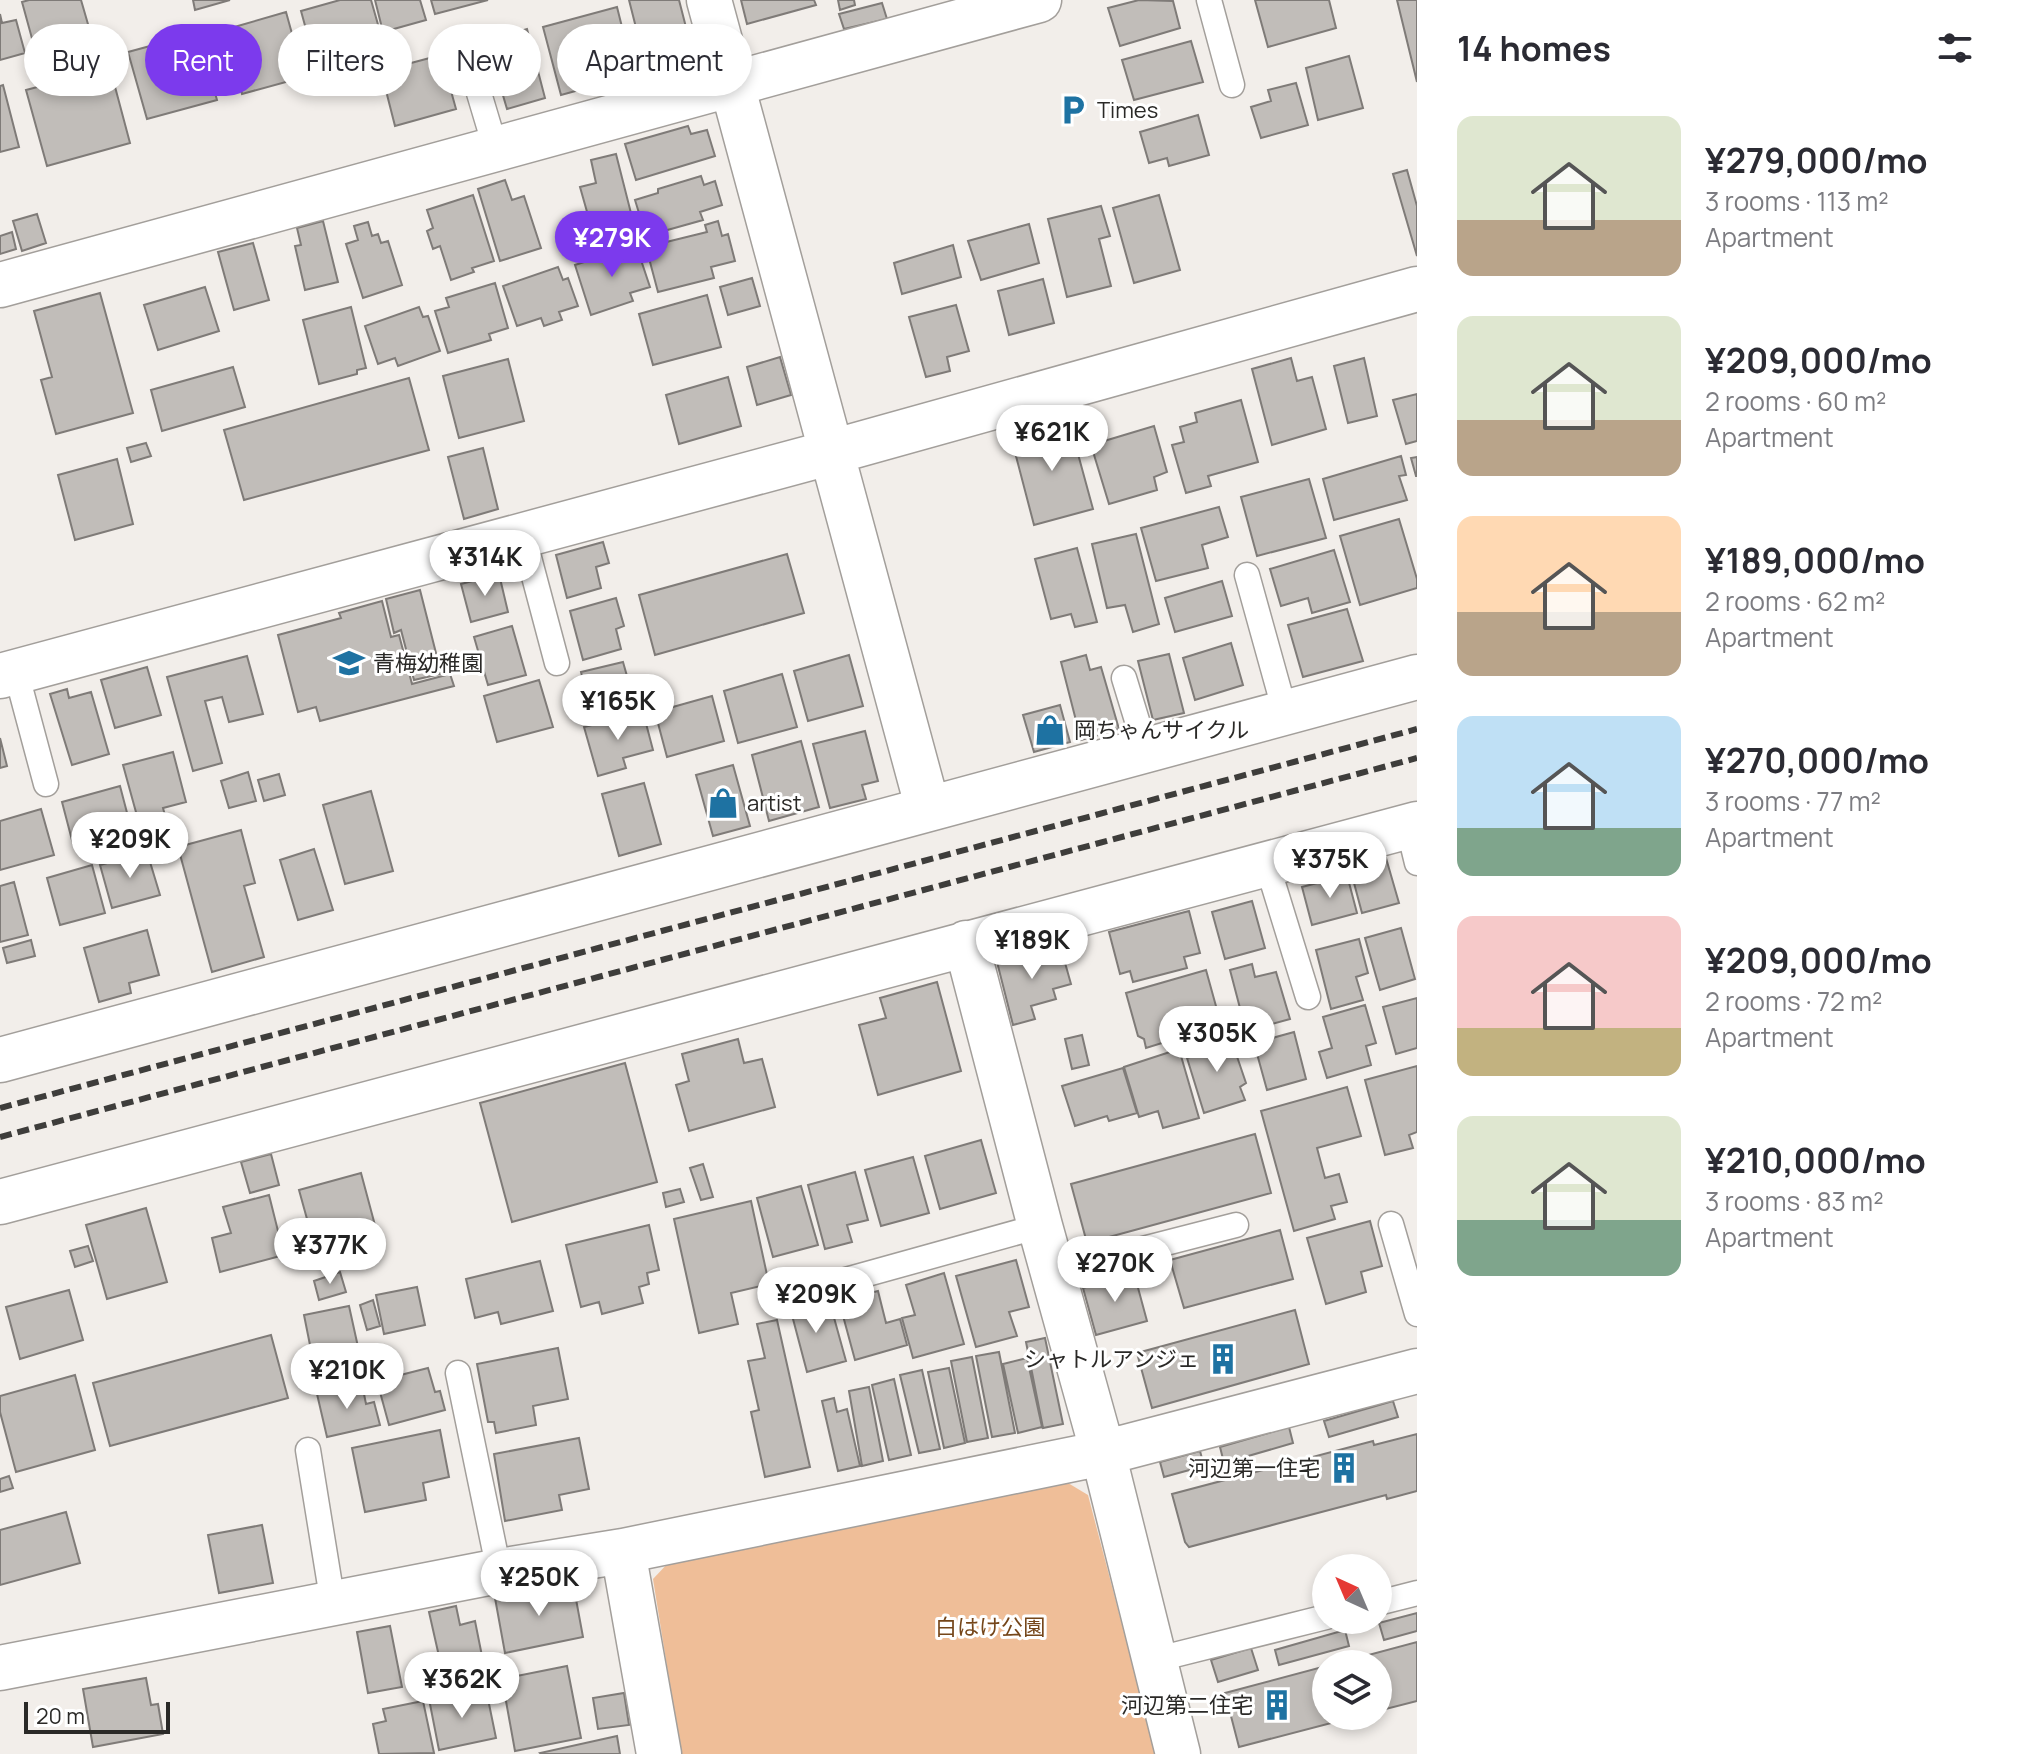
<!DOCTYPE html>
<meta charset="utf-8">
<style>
body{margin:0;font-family:Manrope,"Noto Sans JP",sans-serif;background:#f7f7f7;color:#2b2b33;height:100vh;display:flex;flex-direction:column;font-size:30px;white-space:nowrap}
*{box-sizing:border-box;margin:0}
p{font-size:26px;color:#7c7c81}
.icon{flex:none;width:44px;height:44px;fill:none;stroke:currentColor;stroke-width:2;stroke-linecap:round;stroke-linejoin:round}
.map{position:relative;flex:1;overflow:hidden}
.drawer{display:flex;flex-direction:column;background:#fff;width:600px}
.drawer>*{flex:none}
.guide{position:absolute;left:24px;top:24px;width:760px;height:72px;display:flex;gap:16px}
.needle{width:52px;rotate:316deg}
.controls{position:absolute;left:1312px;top:1554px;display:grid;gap:16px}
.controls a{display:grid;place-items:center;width:80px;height:80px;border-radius:50%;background:#fff;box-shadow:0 4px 12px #0003;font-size:40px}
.scale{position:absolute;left:24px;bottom:20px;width:146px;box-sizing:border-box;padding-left:8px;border:4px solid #2a2927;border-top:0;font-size:22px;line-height:28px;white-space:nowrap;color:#2a2927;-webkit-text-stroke:6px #fff;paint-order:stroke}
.price{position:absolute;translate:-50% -68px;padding:0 18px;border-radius:28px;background:#fff;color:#222;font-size:26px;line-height:52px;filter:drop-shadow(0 2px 4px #0008)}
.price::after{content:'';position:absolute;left:50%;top:48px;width:24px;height:18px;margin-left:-12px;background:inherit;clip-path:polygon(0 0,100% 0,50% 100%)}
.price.on{background:#7c3aed;color:#fff}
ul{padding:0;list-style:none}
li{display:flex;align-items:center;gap:24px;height:200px;padding:0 40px}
li span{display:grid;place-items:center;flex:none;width:224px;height:160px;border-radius:16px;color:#555}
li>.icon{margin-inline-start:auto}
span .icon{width:96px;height:96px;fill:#fffc;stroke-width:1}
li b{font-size:34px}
h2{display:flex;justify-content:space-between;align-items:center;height:96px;padding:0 40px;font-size:34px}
.tag{padding:0 28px;border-radius:36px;background:#fff;box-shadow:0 4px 12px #0003;font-size:28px;line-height:72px}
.tag.on{background:#7c3aed;color:#fff}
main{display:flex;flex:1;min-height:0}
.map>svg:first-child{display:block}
.green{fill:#efbe98}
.building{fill:#c1bdb9;stroke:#7f7b78;stroke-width:2}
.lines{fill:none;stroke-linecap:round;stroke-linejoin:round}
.lane-casing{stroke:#a39f9b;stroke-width:27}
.street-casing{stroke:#a39f9b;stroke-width:47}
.lane{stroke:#fff;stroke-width:24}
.street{stroke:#fff;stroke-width:44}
.rail{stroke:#3e3d3b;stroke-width:6;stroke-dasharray:12 6;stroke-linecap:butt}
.labels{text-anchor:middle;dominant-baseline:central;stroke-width:6;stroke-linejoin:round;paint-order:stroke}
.poi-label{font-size:22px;fill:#2a2927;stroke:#fff;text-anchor:start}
.park-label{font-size:22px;fill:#75461a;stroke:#fff}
</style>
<main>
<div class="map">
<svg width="1417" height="1754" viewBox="0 0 1417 1754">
<rect width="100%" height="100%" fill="#f2eeea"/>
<path class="green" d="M1068,1483l20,12 68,259h-475l-28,-175 17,-18z"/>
<path class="building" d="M29,0h52l11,38 -56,15 -14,-51z
M193,0h37l-35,10z
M340,0h31l12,42 -68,20 -14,-51z
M375,0h45l6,20 -43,12z
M431,0h57l-53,14z
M629,0h50l10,39 -15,3 4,17 -32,8z
M741,0h73l2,5 -69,19z
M838,0h16l1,5 -15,5z
M1139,0l34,1 7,27 -60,18 -12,-38z
M1255,0h74l7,28 -68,19z
M1397,0h20v82z
M882,3l5,16 -43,10 -5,-15z
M617,7l14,56 -32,9 2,12 -40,11 -18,-68z
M286,12l18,65 -62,17 -18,-64z
M0,14l2,9 14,-3 9,33 -25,7z
M527,29l18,69 -38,11 -20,-68z
M198,33l19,67 -70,19 -19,-67z
M1191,41l12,41 -69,18 -12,-40z
M383,42l7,25 -29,9 -8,-25z
M441,55l15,54 -61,17 -14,-55z
M1349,56l14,52 -45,12 -12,-52z
M110,68l20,75 -83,23 -21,-76z
M1296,83l12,42 -47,13 -10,-31 20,-6 -3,-11z
M3,85l16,62 -19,5v-66z
M1198,115l11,40 -40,11 -2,-8 -18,5 -9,-31z
M688,126l3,8 16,-4 8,26 -79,24 -11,-36z
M616,154l18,71 -19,5 1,4 -21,6 -15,-53 16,-4 -5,-23z
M1407,170l10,36v50l-24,-82z
M701,176l3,9 11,-4 7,24 -22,7 3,8 -57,16 -11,-36 23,-7v-4z
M505,180l7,20 12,-4 17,52 -41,13 -22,-72z
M473,195l21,66 -22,7 2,4 -23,8 -11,-34 -7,3 -6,-18 6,-3 -6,-18z
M1159,195l21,75 -46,13 -21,-75z
M1101,206l9,30 -11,3 12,47 -44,11 -19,-78z
M37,214l9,29 -24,8 -9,-30z
M323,221l15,61 -33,8 -10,-44 6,-1 -4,-17z
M718,221l4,15 6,-2 7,27 -24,6 3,11 -56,14 -12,-45 61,-15 -2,-7z
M368,222l4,14 6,-2 3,9 7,-2 14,44 -39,13 -17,-54 12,-4 -4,-14z
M1029,224l10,39 -58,17 -13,-39z
M12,232l4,17 -16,5v-18z
M253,243l16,57 -35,10 -16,-58z
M636,245l14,42 -20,6 3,8 -42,14 -16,-50z
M953,245l8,32 -59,17 -8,-31z
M558,267l5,13 5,-2 10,28 -19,6 3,8 -18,6 -3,-8 -24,8 -14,-40z
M752,278l8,28 -32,9 -8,-28z
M1043,279l11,44 -45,12 -11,-44z
M495,283l13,45 -19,6 2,6 -43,13 -13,-42 14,-4 -3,-9z
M205,287l14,44 -61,19 -14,-45z
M100,293l33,120 -77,21 -15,-54 11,-3 -18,-66z
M707,295l14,52 -68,18 -14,-51z
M956,305l13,46 -22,6 3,14 -24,6 -17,-60z
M351,307l15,61 -9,2v4l-38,10 -16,-64z
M419,307l4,10 5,-1 12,35 -42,15 -3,-8 -17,6 -13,-38z
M780,357l11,38 -34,10 -10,-38z
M1291,358l6,23 15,-4 14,52 -54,16 -20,-76z
M1364,358l13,58 -29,7 -14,-57z
M508,359l16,62 -65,17 -16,-62z
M233,367l12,40 -83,24 -11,-41z
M728,377l13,49 -62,18 -13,-49z
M409,378l20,72 -185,50 -20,-70z
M1417,394v47l-11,3 -13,-44z
M1241,400l17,62 -50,14 3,10 -25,7 -14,-48 12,-3 -4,-15 17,-5 -2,-9z
M1069,421l24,88 -59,16 -23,-88z
M1154,426l13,46 -13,5 3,13 -48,14 -18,-59z
M146,443l5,13 -20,6 -4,-14z
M483,448l15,61 -34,10 -16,-62z
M1401,456l5,19 -7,1 8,24 -73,20 -11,-41z
M1417,457v19h-1l-5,-18z
M117,459l16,65 -58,16 -17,-65z
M1309,479l17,59 -69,18 -16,-59z
M1219,507l9,30 -26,8 6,23 -52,13 -15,-53z
M1399,519l18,60v9l-57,17 -20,-69z
M1136,534l23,90 -26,8 -8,-27 -18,3 -15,-64z
M603,542l6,21 -13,4 5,21 -34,10 -11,-43z
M1077,548l20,74 -22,5 -4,-13 -20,5 -16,-60z
M1334,550l16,52 -38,11 -4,-15 -27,8 -11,-37z
M787,554l17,59 -149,42 -16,-60z
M499,574l9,38 -37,10 -10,-38z
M1222,581l10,35 -57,16 -10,-34z
M420,590l17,67 13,-3 2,9 -14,3 2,8 -26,6 -13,-50 -7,3 -8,-34z
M616,598l8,28 -8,3 5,20 -38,11 -13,-49z
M382,601l9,36 8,-2 13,49 38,-10 4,12 -134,35 -4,-14 -18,5 -20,-77 63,-17 -2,-5z
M1347,609l16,52 -60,16 -15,-52z
M512,626l14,49 -38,10 -14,-48z
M1231,643l12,42 -48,15 -12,-42z
M1169,654l15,59 -31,7 -15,-59z
M849,655l14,51 -55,15 -14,-50z
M1086,655l4,15 11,-3 18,62 -38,11 -20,-78z
M247,656l16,58 -34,8 -7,-25 -17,4 17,62 -29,8 -26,-94z
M623,662l6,21 7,-2 5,21 -49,13 -11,-43z
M147,667l14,48 -46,13 -14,-48z
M782,674l15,53 -59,16 -14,-52z
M539,680l14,47 -56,15 -13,-46z
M67,689l2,9 22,-6 18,62 -37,11 -22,-71z
M712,696l12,45 -57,16 -12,-45z
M1060,705l10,37 -36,10 -11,-37z
M643,712l10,38 -30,8 3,10 -28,8 -14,-49z
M865,731l13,50 -16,4 4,14 -36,9 -17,-64z
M0,738l7,28 -7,2z
M801,741l18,66 -50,14 -17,-66z
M173,752l13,50 -23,6 5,19 -26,7 -19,-69z
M733,765l17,61 -37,10 -17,-61z
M248,772l8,29 -27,7 -8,-27z
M279,774l6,21 -21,6 -6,-21z
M644,783l17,61 -42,12 -17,-62z
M120,786l11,42 -58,16 -11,-42z
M371,791l22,80 -48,13 -22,-79z
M41,809l13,46 -54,15v-49z
M241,830l14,53 -11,3 20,71 -52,15 -34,-125z
M314,849l19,61 -35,10 -18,-60z
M147,852l13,43 -48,13 -12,-43z
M1386,858l13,45 -37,10 -12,-45z
M92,865l13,48 -45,12 -13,-47z
M1347,875l10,38 -45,12 -10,-38z
M14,882l14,53 -28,7v-56z
M1252,901l13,47 -40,11 -13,-47z
M1189,911l11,42 -16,4 3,11 -54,14 -3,-11 -10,3 -11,-42z
M1401,928l14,51 -35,11 -15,-52z
M147,930l12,45 -30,8 2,10 -32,9 -15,-54z
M1359,939l9,34 -12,4 7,23 -32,9 -15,-59z
M31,940l4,16 -28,7 -4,-15z
M1060,945l11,39 -18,5 3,10 -25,7 4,13 -22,6 -16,-63z
M1252,964l3,13 21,-5 14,47 -44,12 -16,-61z
M1206,970l13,47 -15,4v9l-58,18 -2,-9 -6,-3 -12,-43z
M937,982l24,89 -83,24 -19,-70 27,-7 -6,-20z
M1417,998v50l-21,6 -13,-47z
M1365,1005l11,38 -10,3 5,19 -44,13 -8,-26 13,-4 -9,-31z
M1294,1032l12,47 -39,11 -13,-47z
M1082,1035l7,30 -17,4 -7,-30z
M1227,1035l3,1 16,47 -6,4 5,13 -41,13 -17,-55 12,-4 -3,-9z
M738,1039l6,24 18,-4 13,48 -86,24 -13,-46 13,-4 -7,-27z
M1179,1049l20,69 -36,10 -5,-17 -19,6 -15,-50z
M625,1063l32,119 -145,40 -32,-119z
M1417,1066v66l-8,3 4,13 -28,7 -20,-75z
M1123,1068l14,45 -28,8 -2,-5 -32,10 -13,-40z
M1347,1087l14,49 -44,12 8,30 14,-4 8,28 -16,4 4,13 -41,12 -33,-120z
M1255,1134l16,59 -184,50 -16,-59z
M981,1140l15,53 -56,16 -15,-53z
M271,1154l8,31 -29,8 -9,-31z
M913,1157l16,56 -48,13 -16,-56z
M703,1164l10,33 -12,3 -11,-32z
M855,1172l13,48 -21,5 5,17 -27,7 -17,-64z
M361,1173l15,56 -36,10 -2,-8 -26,6 -13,-47z
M801,1186l17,59 -45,12 -16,-59z
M680,1189l4,13 -18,5 -3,-14z
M269,1195l15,60 -64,17 -8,-34 19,-5 -8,-26z
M751,1201l18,83 -38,9 7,31 -39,9 -25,-114z
M146,1208l21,74 -60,17 -21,-74z
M1370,1221l12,45 -21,6 5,20 -40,12 -19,-66z
M649,1225l10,45 -12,3 2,11 -10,3 4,16 -41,11 -3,-12 -18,5 -15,-62z
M1280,1230l13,49 -109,29 -14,-48z
M338,1231l5,17 -26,7 -5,-18z
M88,1246l5,15 -18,6 -5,-16z
M1016,1260l13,47 -20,5 8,24 -41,11 -20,-71z
M540,1261l13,50 -52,13 -3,-12 -23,6 -9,-39z
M340,1272l6,20 -27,8 -5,-19z
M944,1273l20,71 -51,14 -11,-40 13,-3 -9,-30z
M1134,1273l13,48 -51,14 -13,-47z
M417,1287l8,38 -41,9 -8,-39z
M69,1290l14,50 -63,19 -14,-52z
M878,1291l8,32 14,-4 7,26 -52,15 -16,-59z
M813,1294l6,24 14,-4 13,47 -39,11 -19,-72z
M373,1300l7,26 -13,4 -7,-25z
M349,1306l11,50 -46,9 -10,-50z
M1295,1310l14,54 -157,44 -15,-55z
M777,1320l33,147 -45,10 -14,-65 8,-2 -11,-49 17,-3 -8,-34z
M271,1335l17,63 -178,48 -17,-63z
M1045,1338l18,86 -20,4 -17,-86z
M558,1348l10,51 -35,7 3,19 -40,8 -2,-11h-6l-11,-58z
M999,1352l16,81 -23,4 -16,-81z
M972,1357l16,81 -21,4 -16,-81z
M1027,1358l15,69 -24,6 -15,-69z
M428,1368l7,24 5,-1 5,19 -56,15 -12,-44z
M949,1368l16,75 -21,5 -16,-76z
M922,1370l18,79 -21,4 -19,-78z
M75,1375l20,75 -79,22 -16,-60v-16z
M894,1379l17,76 -22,5 -17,-75z
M362,1384l4,20 8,-2 6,23 -53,12 -10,-43z
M869,1387l14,74 -21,5 -13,-75z
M834,1398l3,14 10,-3 13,57 -22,5 -16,-70z
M1393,1401l5,16 -69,20 -5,-16z
M1289,1427l4,16 -69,20 -4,-16z
M440,1430l9,47 -26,6 3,17 -61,12 -13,-64z
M1417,1434v57l-30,8 -1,-4 -197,52 -4,-5 -13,-48 201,-53 1,4z
M579,1438l10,51 -30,6 3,15 -57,11 -11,-67z
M1200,1451l4,15 -40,11 -4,-15z
M9,1476l4,12 -13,4v-13z
M66,1512l14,51 -80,22v-55z
M262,1525l11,58 -54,10 -11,-58z
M573,1583l10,54 -78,16 -10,-55z
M456,1606l4,19 15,-4 9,45 -41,8 -14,-62z
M1417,1613v18l-33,9 -5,-17z
M390,1626l12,61 -34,6 -11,-61z
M1345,1630l4,16 -70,19 -4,-15z
M1417,1642v59l-39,10v-47h-43z
M1251,1648l7,22 -40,12 -7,-22z
M567,1666l14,72 -66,13 -13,-72z
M1326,1666v50h32l-119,31 -14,-54z
M146,1678l5,27 7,-1 5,30 -70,13 -10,-58z
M477,1689l2,12 9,-2 8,39 -57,12 -10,-51z
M624,1693l5,32 -31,4 -5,-31z
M423,1701l11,52 -55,1 -6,-30 13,-3 -3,-12z
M617,1736l3,18h-79l-1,-1z"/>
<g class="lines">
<defs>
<path id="lane" d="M1209,0l23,85
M464,43l32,107
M523,535l34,128
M1247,575l38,137
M16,672l30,112
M1124,678l22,72
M1408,826l9,37
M1267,864l41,133
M1391,1224l26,90
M1053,1272l183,-47
M842,1281l198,-55
M458,1373l41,198
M308,1450l25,154
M1378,1603l39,-10
M1154,1660l172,-43"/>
<path id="street" d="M709,0l219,809
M0,285l1039,-285
M0,676l832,-224 585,-163
M966,943l74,283 63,227 75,301
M0,1060l1417,-383
M0,1202l1417,-378
M623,1551l36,203
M0,1668l499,-97 124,-20 480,-98 314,-82"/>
</defs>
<use href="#lane" class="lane-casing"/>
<use href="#street" class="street-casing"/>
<use href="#lane" class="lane"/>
<use href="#street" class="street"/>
<path class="rail" d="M0,1108l1417,-379
M0,1137l1417,-379"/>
</g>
<defs>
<symbol id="parking-bare" viewBox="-9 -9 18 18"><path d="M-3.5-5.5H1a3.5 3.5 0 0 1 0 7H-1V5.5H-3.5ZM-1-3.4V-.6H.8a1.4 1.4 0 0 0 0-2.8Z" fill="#1e72a2" stroke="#fff" stroke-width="2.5" paint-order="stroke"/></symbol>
<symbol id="school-bare" viewBox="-9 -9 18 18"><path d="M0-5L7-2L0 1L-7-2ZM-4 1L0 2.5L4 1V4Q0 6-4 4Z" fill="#1e72a2" stroke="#fff" stroke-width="2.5" paint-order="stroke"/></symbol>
<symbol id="shop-bare" viewBox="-9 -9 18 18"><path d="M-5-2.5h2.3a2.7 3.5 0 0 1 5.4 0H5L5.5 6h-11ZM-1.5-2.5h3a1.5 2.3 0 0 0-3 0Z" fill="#1e72a2" stroke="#fff" stroke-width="2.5" paint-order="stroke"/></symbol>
<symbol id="building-bare" viewBox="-9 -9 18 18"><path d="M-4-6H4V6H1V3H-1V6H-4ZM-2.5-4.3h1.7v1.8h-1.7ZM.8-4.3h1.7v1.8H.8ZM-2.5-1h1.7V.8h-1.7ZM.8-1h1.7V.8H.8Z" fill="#1e72a2" stroke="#fff" stroke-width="2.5" paint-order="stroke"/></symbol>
</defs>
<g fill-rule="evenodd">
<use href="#parking-bare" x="1051" y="88" width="44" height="44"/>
<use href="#school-bare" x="327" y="641" width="44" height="44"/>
<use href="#shop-bare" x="1028" y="708" width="44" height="44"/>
<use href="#shop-bare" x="701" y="781" width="44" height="44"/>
<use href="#building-bare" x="1201" y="1337" width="44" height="44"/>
<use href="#building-bare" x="1322" y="1446" width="44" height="44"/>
<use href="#building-bare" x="1255" y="1683" width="44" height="44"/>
</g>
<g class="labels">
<g class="poi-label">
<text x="1097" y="110">Times</text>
<text x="373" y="663">青梅幼稚園</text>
<text x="1074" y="730">岡ちゃんサイクル</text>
<text x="747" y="803">artist</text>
<text x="1199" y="1359" text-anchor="end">シャトルアンジェ</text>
<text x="1320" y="1468" text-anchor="end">河辺第一住宅</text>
<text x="1253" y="1705" text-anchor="end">河辺第二住宅</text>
</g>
<g class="park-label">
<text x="990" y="1627">白はけ公園</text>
</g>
</g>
</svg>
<div class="controls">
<a><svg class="needle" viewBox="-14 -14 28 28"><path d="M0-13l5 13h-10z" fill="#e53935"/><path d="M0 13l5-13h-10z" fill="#7c7c81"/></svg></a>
<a><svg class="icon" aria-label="layers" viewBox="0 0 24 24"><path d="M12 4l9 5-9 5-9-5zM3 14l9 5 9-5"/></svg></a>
</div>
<div class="scale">20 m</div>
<b class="price on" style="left:612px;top:279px">¥279K</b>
<b class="price" style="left:1052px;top:473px">¥621K</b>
<b class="price" style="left:485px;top:598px">¥314K</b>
<b class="price" style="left:618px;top:742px">¥165K</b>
<b class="price" style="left:130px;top:880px">¥209K</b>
<b class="price" style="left:1330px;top:900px">¥375K</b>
<b class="price" style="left:1032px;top:981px">¥189K</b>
<b class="price" style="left:1217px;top:1074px">¥305K</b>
<b class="price" style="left:330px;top:1286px">¥377K</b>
<b class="price" style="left:1115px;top:1304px">¥270K</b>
<b class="price" style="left:816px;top:1335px">¥209K</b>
<b class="price" style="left:347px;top:1411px">¥210K</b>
<b class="price" style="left:539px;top:1618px">¥250K</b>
<b class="price" style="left:462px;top:1720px">¥362K</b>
<div class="guide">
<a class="tag">Buy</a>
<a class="tag on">Rent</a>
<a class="tag">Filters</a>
<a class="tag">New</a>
<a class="tag">Apartment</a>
</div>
</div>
<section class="drawer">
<h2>14 homes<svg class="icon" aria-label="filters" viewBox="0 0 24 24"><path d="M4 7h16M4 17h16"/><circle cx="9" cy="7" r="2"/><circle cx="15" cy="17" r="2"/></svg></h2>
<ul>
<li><span style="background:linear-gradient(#dfe7d0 65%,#b9a48a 0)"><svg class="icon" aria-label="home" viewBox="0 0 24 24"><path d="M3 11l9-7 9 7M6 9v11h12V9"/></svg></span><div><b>¥279,000/mo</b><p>3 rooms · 113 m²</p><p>Apartment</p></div></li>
<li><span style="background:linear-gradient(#dfe7d0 65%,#b9a48a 0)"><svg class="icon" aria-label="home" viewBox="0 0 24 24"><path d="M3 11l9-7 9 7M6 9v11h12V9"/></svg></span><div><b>¥209,000/mo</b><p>2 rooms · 60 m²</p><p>Apartment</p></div></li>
<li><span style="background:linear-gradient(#ffd9b3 60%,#b9a48a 0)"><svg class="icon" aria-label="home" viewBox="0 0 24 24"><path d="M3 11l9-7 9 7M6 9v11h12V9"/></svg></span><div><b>¥189,000/mo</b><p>2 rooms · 62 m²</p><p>Apartment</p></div></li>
<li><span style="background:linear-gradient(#bfe0f5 70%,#7fa58c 0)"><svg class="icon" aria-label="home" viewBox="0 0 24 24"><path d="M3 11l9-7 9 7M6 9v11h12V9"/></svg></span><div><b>¥270,000/mo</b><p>3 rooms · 77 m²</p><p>Apartment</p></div></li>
<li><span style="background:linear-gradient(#f6c9c9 70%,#c2b280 0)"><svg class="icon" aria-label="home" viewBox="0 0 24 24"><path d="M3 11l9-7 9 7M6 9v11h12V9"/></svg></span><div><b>¥209,000/mo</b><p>2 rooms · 72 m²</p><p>Apartment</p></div></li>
<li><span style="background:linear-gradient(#dfe7d0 65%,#7fa58c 0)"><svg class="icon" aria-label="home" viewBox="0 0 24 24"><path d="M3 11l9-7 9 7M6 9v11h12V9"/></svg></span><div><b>¥210,000/mo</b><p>3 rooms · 83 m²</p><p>Apartment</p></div></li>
</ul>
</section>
</main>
